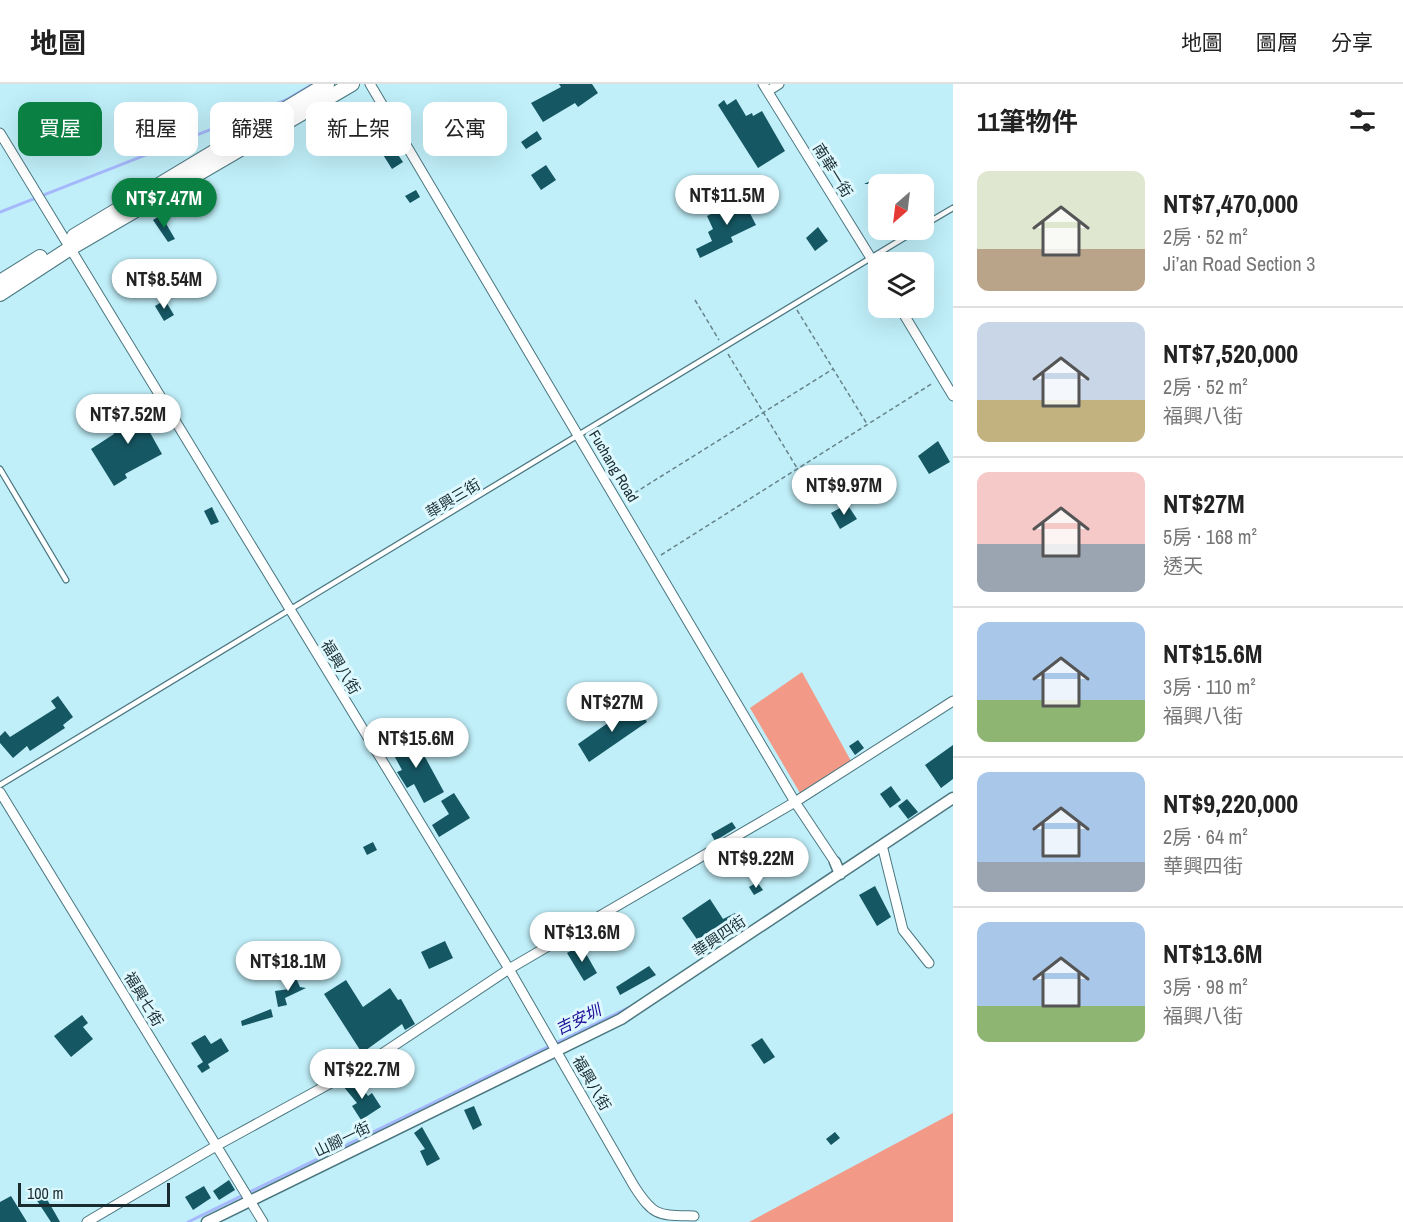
<!DOCTYPE html>
<html lang="zh-TW">
<meta charset="utf-8">
<style>
body{margin:0;font-family:"Archivo Narrow","Noto Sans TC",sans-serif;background:#f2f2f2;color:#222;height:100vh;display:flex;flex-direction:column;font-size:22px;white-space:nowrap}
*{box-sizing:border-box;margin:0}
p{font-size:20px;color:#767676}
.icon{flex:none;width:33px;height:33px;fill:none;stroke:currentColor;stroke-width:2;stroke-linecap:round;stroke-linejoin:round}
.map{position:relative;flex:1;overflow:hidden}
.panel{display:flex;flex-direction:column;background:#fff;width:450px}
.panel>*{flex:none}
.guide{position:absolute;left:18px;top:18px;width:570px;height:54px;display:flex;gap:12px}
.needle{width:39px;rotate:208deg}
.tools{position:absolute;left:868px;top:90px;display:grid;gap:12px}
.tools a{display:grid;place-items:center;width:66px;height:66px;border-radius:12px;background:#fff;box-shadow:0 6px 24px #0002;font-size:30px}
.scale{position:absolute;left:18px;bottom:15px;width:152px;box-sizing:border-box;padding-left:6px;border:3px solid #192b2f;border-top:0;font-size:16px;line-height:21px;white-space:nowrap;color:#192b2f;-webkit-text-stroke:4px #ddf8ff;paint-order:stroke}
.price{position:absolute;translate:-50% -51px;padding:0 14px;border-radius:21px;background:#fff;color:#222;font-size:20px;line-height:39px;filter:drop-shadow(0 2px 3px #0008)}
.price::after{content:'';position:absolute;left:50%;top:36px;width:18px;height:14px;margin-left:-9px;background:inherit;clip-path:polygon(0 0,100% 0,50% 100%)}
.price.active{background:#0b8043;color:#fff}
ul{padding:0;list-style:none}
li{display:flex;align-items:center;gap:18px;height:150px;padding:0 24px}
li+li{border-top:2px solid #e0e0e0}
li span{display:grid;place-items:center;flex:none;width:168px;height:120px;border-radius:12px;color:#555}
li>.icon{margin-inline-start:auto}
span .icon{width:72px;height:72px;fill:#fffc;stroke-width:1}
li b{font-size:26px}
h2{display:flex;justify-content:space-between;align-items:center;height:72px;padding:0 24px;font-size:26px}
.pill{padding:0 21px;border-radius:12px;background:#fff;box-shadow:0 6px 24px #0002;font-size:21px;line-height:54px}
.pill.active{background:#0b8043;color:#fff}
header{display:flex;align-items:center;gap:36px;box-sizing:border-box;height:84px;padding:0 30px;background:#fff;border-bottom:2px solid #e0e0e0}
header strong{font-size:28px}
nav{display:flex;gap:33px;margin-inline-start:auto;font-size:21px}
main{display:flex;flex:1;min-height:0}
.map>svg:first-child{display:block}
.green{fill:#f29a87}
.lines{fill:none;stroke-linecap:round;stroke-linejoin:round}
.stream{stroke:#a6b8fc;stroke-width:3}
.building{fill:#155763}
.service-casing{stroke:#4b7780;stroke-width:7}
.minor-casing{stroke:#4b7780;stroke-width:11}
.tertiary-casing{stroke:#4b7780;stroke-width:13}
.primary-casing{stroke:#4b7780;stroke-width:16}
.path{stroke:#65848a;stroke-width:1.5;stroke-dasharray:4.5 3;stroke-linecap:butt}
.service{stroke:#fff;stroke-width:4.5}
.minor{stroke:#fff;stroke-width:9}
.tertiary{stroke:#fff;stroke-width:10}
.primary{stroke:#fff;stroke-width:14}
.labels{text-anchor:middle;dominant-baseline:central;stroke-width:6;stroke-linejoin:round;paint-order:stroke}
.street-label{font-size:15px;fill:#192b2f;stroke:#ddf8ff}
.water-label{font-size:16px;font-style:italic;fill:#200b94;stroke:#ddf8ff}
</style>
<header>
<strong>地圖</strong>
<nav><a>地圖</a><a>圖層</a><a>分享</a></nav>
</header>
<main>
<div class="map">
<svg width="953" height="1138" viewBox="0 0 953 1138">
<rect width="100%" height="100%" fill="#c0eff9"/>
<path class="green" d="M802,588l49,89 -51,32 -50,-85z
M953,1029v109h-204z"/>
<g class="lines">
<path class="stream" d="M0,128l286,-112 27,-16
M772,829l64,-43
M188,1138l446,-217"/>
</g>
<path class="building" d="M559,0h33l6,9 -20,14 -3,-4 -32,19 -12,-19 30,-16z
M736,15l10,17 6,-3 1,3 9,-5 23,40 -27,17 -40,-63 6,-5 3,5z
M537,47l5,8 -16,10 -5,-7z
M390,59l13,19 -11,7 -12,-19z
M546,81l10,15 -15,10 -10,-15z
M883,91l4,9h-8v24l-11,-24h-4z
M416,106l4,7 -10,6 -5,-7z
M742,114l14,27 -25,12 2,5 -33,16 -4,-9 16,-8 -4,-9 5,-3 -6,-13z
M161,131l14,24 -7,3 -15,-22z
M818,143l10,14 -13,10 -9,-13z
M165,216l9,15 -10,6 -9,-15z
M155,323l2,4 3,-2 5,8 -17,12 14,25 -37,20 2,4 -13,8 -23,-37 23,-15 -8,-14 18,-10 7,13z
M938,357l12,21 -21,12 -11,-18z
M847,420l10,15 -17,10 -9,-16z
M212,423l7,15 -8,3 -7,-14z
M58,612l15,21 -10,8 2,3 -35,23 -3,-5 -14,12 -13,-15v-7l5,-5 5,6 46,-29 -5,-7z
M635,620l12,18 -58,40 -11,-18z
M413,651l31,57 -20,11 -10,-19 -7,4 -10,-16 5,-2 -12,-22z
M858,656l6,8 -9,7 -6,-9z
M953,661v34l-12,9 -16,-23z
M891,702l10,14 -11,8 -10,-14z
M454,709l16,25 -31,19 -7,-12 17,-11 -8,-13z
M907,715l11,13 -10,7 -10,-13z
M732,738l4,6 -21,13 -4,-7z
M373,758l4,8 -10,5 -4,-8z
M735,767l4,8 -20,9 -4,-8z
M766,775l5,12 -14,7 -6,-12z
M747,777l2,10 -9,2 -2,-10z
M757,798l6,8 -9,5 -5,-8z
M875,802l16,31 -14,9 -18,-31z
M710,815l13,20 12,-6 4,9 -38,23 -19,-27z
M445,857l8,17 -24,11 -8,-17z
M581,861l16,28 -13,8 -17,-28z
M649,882l7,9 -36,20 -4,-8z
M296,894l4,9 6,1 -21,10 2,7 -9,2 -3,-16 14,-2 -3,-6z
M346,896l17,27 27,-19 8,12 3,-1 14,25 -10,6 -3,-6 -40,29 -38,-59z
M271,925l2,8 -31,9 -1,-5z
M82,931l6,8 -5,4 10,12 -22,18 -17,-21z
M205,951l6,9 10,-6 8,13 -21,13 2,4 -8,5 -5,-7 6,-4 -12,-19z
M762,954l13,19 -11,7 -13,-19z
M354,994l14,18 4,-3 9,14 -20,13 -9,-14 5,-3 -14,-17z
M474,1022l8,19 -9,5 -9,-20z
M422,1043l18,32 -13,7 -7,-15 5,-2 -11,-16z
M835,1048l5,6 -9,7 -5,-6z
M229,1096l6,10 -16,10 -6,-9z
M204,1102l7,12 -18,12 -8,-13z
M42,1107l13,22 5,9h-9l-17,-26z
M11,1112l16,26h-27v-20z"/>
<g class="lines">
<defs>
<path id="service" d="M924,141l29,-17
M0,385l66,111
M0,701l917,-555"/>
<path id="minor" d="M370,0l425,718 40,60
M763,0l116,187
M768,7l11,-7
M0,49l509,836 125,217c20,31 24,29 60,30
M900,224l53,88
M0,708l263,430
M882,761l21,85 26,33
M87,1138l129,-76 155,-85 138,-92 286,-167 158,-101"/>
<path id="tertiary" d="M835,778l5,12
M207,1138l414,-203 332,-221"/>
<path id="primary" d="M74,152l253,-152
M0,198l40,-25
M0,210l69,-45 283,-165"/>
</defs>
<use href="#service" class="service-casing"/>
<use href="#minor" class="minor-casing"/>
<use href="#tertiary" class="tertiary-casing"/>
<use href="#primary" class="primary-casing"/>
<path class="path" d="M695,216l24,40
M797,226l70,114
M728,270l69,114
M628,413l205,-128
M661,471l272,-172"/>
<use href="#service" class="service"/>
<use href="#minor" class="minor"/>
<use href="#tertiary" class="tertiary"/>
<use href="#primary" class="primary"/>
</g>
<g class="labels">
<g class="street-label">
<text transform="translate(833 86) rotate(58)">南華一街</text>
<text transform="translate(614 382) rotate(59)">Fuchang Road</text>
<text transform="translate(453 414) rotate(-31)">華興三街</text>
<text transform="translate(341 583) rotate(59)">福興八街</text>
<text transform="translate(719 852) rotate(-34)">華興四街</text>
<text transform="translate(144 915) rotate(59)">福興七街</text>
<text transform="translate(592 999) rotate(60)">福興八街</text>
<text transform="translate(342 1055) rotate(-26)">山腳一街</text>
</g>
<g class="water-label">
<text transform="translate(578 935) rotate(-26)">吉安圳</text>
</g>
</g>
</svg>
<div class="tools">
<a><svg class="needle" viewBox="-14 -14 28 28"><path d="M0-13l5 13h-10z" fill="#e53935"/><path d="M0 13l5-13h-10z" fill="#767676"/></svg></a>
<a><svg class="icon" aria-label="layers" viewBox="0 0 24 24"><path d="M12 4l9 5-9 5-9-5zM3 14l9 5 9-5"/></svg></a>
</div>
<div class="scale">100 m</div>
<b class="price" style="left:727px;top:142px">NT$11.5M</b>
<b class="price active" style="left:164px;top:145px">NT$7.47M</b>
<b class="price" style="left:164px;top:226px">NT$8.54M</b>
<b class="price" style="left:128px;top:361px">NT$7.52M</b>
<b class="price" style="left:844px;top:432px">NT$9.97M</b>
<b class="price" style="left:612px;top:649px">NT$27M</b>
<b class="price" style="left:416px;top:685px">NT$15.6M</b>
<b class="price" style="left:756px;top:805px">NT$9.22M</b>
<b class="price" style="left:582px;top:879px">NT$13.6M</b>
<b class="price" style="left:288px;top:908px">NT$18.1M</b>
<b class="price" style="left:362px;top:1016px">NT$22.7M</b>
<div class="guide">
<a class="pill active">買屋</a>
<a class="pill">租屋</a>
<a class="pill">篩選</a>
<a class="pill">新上架</a>
<a class="pill">公寓</a>
</div>
</div>
<section class="panel">
<h2>11筆物件<svg class="icon" aria-label="filters" viewBox="0 0 24 24"><path d="M4 7h16M4 17h16"/><circle cx="9" cy="7" r="2"/><circle cx="15" cy="17" r="2"/></svg></h2>
<ul>
<li><span style="background:linear-gradient(#dfe7d0 65%,#b9a48a 0)"><svg class="icon" aria-label="home" viewBox="0 0 24 24"><path d="M3 11l9-7 9 7M6 9v11h12V9"/></svg></span><div><b>NT$7,470,000</b><p>2房 · 52 m²</p><p>Ji’an Road Section 3</p></div></li>
<li><span style="background:linear-gradient(#c9d6e8 65%,#c2b280 0)"><svg class="icon" aria-label="home" viewBox="0 0 24 24"><path d="M3 11l9-7 9 7M6 9v11h12V9"/></svg></span><div><b>NT$7,520,000</b><p>2房 · 52 m²</p><p>福興八街</p></div></li>
<li><span style="background:linear-gradient(#f6c9c9 60%,#9aa5b1 0)"><svg class="icon" aria-label="home" viewBox="0 0 24 24"><path d="M3 11l9-7 9 7M6 9v11h12V9"/></svg></span><div><b>NT$27M</b><p>5房 · 168 m²</p><p>透天</p></div></li>
<li><span style="background:linear-gradient(#a9c7e8 65%,#8fb573 0)"><svg class="icon" aria-label="home" viewBox="0 0 24 24"><path d="M3 11l9-7 9 7M6 9v11h12V9"/></svg></span><div><b>NT$15.6M</b><p>3房 · 110 m²</p><p>福興八街</p></div></li>
<li><span style="background:linear-gradient(#a9c7e8 75%,#9aa5b1 0)"><svg class="icon" aria-label="home" viewBox="0 0 24 24"><path d="M3 11l9-7 9 7M6 9v11h12V9"/></svg></span><div><b>NT$9,220,000</b><p>2房 · 64 m²</p><p>華興四街</p></div></li>
<li><span style="background:linear-gradient(#a9c7e8 70%,#8fb573 0)"><svg class="icon" aria-label="home" viewBox="0 0 24 24"><path d="M3 11l9-7 9 7M6 9v11h12V9"/></svg></span><div><b>NT$13.6M</b><p>3房 · 98 m²</p><p>福興八街</p></div></li>
</ul>
</section>
</main>
